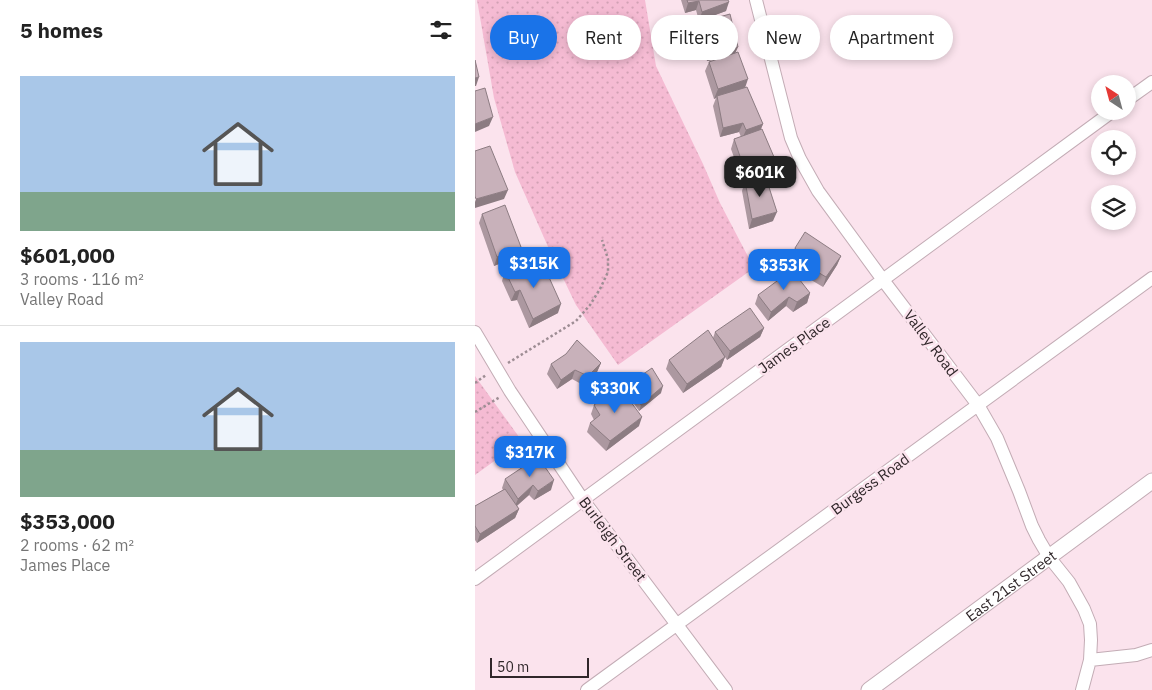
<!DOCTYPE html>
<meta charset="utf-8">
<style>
body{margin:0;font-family:"IBM Plex Sans",sans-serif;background:#f6f6f6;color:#222;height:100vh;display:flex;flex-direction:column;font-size:19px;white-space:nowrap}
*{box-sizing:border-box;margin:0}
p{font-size:16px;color:#767676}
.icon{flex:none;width:28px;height:28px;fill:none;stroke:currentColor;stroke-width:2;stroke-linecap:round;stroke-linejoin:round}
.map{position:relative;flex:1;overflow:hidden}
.side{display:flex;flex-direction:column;background:#fff;width:475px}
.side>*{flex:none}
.hud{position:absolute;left:15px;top:15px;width:475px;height:45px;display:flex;gap:10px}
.needle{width:32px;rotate:324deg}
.buttons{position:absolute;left:616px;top:75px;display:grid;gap:10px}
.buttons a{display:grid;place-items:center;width:45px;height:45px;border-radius:50%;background:#fff;box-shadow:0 2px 8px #0003;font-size:25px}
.scale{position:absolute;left:15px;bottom:12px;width:99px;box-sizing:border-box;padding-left:5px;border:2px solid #30272a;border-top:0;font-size:14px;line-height:18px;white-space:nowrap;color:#30272a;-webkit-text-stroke:4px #fbe3ed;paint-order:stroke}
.price{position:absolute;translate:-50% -42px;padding:0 11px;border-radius:10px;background:#1a73e8;color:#fff;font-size:16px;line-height:32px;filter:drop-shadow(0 1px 2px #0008)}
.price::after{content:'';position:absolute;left:50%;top:30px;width:15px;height:11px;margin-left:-8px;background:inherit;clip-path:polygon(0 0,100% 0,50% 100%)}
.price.active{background:#222;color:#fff}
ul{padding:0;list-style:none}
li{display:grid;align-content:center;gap:10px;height:265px;padding:0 20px}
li+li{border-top:1px solid #e0e0e0}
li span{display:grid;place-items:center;height:155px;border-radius:0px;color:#555}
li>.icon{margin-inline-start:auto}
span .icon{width:90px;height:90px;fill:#fffc;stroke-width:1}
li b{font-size:21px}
h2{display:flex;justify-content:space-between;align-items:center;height:60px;padding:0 20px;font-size:21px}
.pill{padding:0 18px;border-radius:22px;background:#fff;box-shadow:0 2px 8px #0003;font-size:18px;line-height:45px}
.pill.active{background:#1a73e8;color:#fff}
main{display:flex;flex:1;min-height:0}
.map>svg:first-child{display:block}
.grass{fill:url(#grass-dots)}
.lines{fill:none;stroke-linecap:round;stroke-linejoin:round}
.minor-casing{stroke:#c3acb5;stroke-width:14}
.tertiary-casing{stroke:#c3acb5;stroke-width:17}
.path{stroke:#9e8d94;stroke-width:2.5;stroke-dasharray:2.5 2.5;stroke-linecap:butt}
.minor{stroke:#fff;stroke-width:12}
.tertiary{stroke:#fff;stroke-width:15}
.wall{fill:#ac98a0}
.shaded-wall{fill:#8c7c82}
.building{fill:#c8b1ba;stroke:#8c7c82}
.labels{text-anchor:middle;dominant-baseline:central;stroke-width:5;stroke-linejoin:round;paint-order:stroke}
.street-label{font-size:15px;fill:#30272a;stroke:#fbe3ed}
</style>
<main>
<section class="side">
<h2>5 homes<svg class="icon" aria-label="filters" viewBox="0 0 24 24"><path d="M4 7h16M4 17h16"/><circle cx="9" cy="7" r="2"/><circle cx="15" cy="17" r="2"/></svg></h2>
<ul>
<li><span style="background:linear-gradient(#a9c7e8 75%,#7fa58c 0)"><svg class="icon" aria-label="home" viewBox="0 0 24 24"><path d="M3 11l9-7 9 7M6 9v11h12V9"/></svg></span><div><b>$601,000</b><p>3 rooms · 116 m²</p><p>Valley Road</p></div></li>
<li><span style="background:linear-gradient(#a9c7e8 70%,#7fa58c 0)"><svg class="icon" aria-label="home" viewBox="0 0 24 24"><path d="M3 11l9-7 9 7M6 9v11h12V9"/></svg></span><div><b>$353,000</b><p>2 rooms · 62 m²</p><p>James Place</p></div></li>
</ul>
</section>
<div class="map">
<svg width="677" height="690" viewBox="0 0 677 690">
<defs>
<pattern id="grass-dots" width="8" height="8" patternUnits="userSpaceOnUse" patternTransform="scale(1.25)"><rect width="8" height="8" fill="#f5bbd3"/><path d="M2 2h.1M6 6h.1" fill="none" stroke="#d2a1b5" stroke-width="1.8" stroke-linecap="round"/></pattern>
</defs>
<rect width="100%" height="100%" fill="#fbe3ed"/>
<path class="grass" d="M2,0h168l11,66 47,98 17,39 34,65 -136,97 -42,-60 -27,-56 -34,-77 -21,-74z
M0,376l47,65 -47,34z"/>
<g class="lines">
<defs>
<path id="minor" d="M281,0l35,138 9,21 18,32 65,89 95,125 19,33 22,53 13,35 7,14 10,17 20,25 15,27 6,15 1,16 -1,20 -8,30
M652,100l25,-18
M0,332l35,59 73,109 143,190
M0,579l638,-468
M615,660l46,-5 16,-5
M112,690l565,-412"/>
<g id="tertiary">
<path id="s1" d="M394,690l283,-209"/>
</g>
</defs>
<use href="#minor" class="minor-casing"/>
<use href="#tertiary" class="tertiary-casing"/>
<path class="path" d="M33,363l68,-42 14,-16 10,-16 8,-17v-13l-6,-19
M0,383l11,-8
M0,412l25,-15"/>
<use href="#minor" class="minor"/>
<use href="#tertiary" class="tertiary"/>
</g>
<path class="wall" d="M206,0h47l-2,11 -27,10 -3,-11 -11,3z
M226,22l34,31 10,35 18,36 -2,5 16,35 -4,9 -22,7 22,41 -24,8 -7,-38 3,-10 5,-1 -1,-4 -8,1 -10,-28 3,-10 7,-2 -2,-5 -19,5 -7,-31 3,-8 -2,1 -9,-28 4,-9 10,-3 -12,2 -10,-30z
M7,214l39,33 -3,9 -24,10 -15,-43z
M320,248l46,8 -4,9 -14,22 -32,-19 3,-7 -3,-4z
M30,271l21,1 32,41 -29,15 -12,-28 -6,1 -9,-20z
M335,293l-3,10 -14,9 -7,-6 -18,15 -13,-17 3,-9z
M289,328l-4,9 -33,23 -2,-3 -4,10 -38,26 -17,-24 3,-9 44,-22 2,-6z
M126,363l-4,9 -12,14 -13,-7 -15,10 -10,-15 4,-10z
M152,385l34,8 -22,18 -14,-20z
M119,405l45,21 -33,25 -19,-19 3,-9 4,-3 -3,-6z
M30,479l46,11 -17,10 -5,-5 -12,11 2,3 -4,9 -38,25 -2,-3v-34l28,-16 -1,-2z"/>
<path class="shaded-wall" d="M224,1l-3,9 -11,3 3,-10z
M254,2l-3,9 -27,10 3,-9z
M263,47l-4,9 -27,5 3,-10z
M4,77l-3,9h-1v-8z
M273,79l-3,9 -28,8 -1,2 -2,1 4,-10z
M18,117l-4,9 -14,6v-8z
M268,123l-4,9 -19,5 3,-9z
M288,124l-4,9 -17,6 4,-9z
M302,164l-4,9 -23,8 3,-10z
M277,167l-3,9 -8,1 3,-9z
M33,190l-4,9 -29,9v-6l1,-3z
M302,212l-4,9 -24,8 3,-10z
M46,247l-3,9 -24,10 3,-9z
M366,256l-4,9 -14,22 3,-10z
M45,290l-3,10 -6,1 4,-9z
M335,293l-3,10 -14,9 4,-10z
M314,297l-3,9 -18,15 3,-9z
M86,304l-3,9 -29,15 4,-9z
M289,328l-4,9 -33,23 3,-9z
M250,357l-4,10 -38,26 4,-9z
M126,363l-4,9 -12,14 3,-10z
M100,370l-3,9 -15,10 4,-9z
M188,386l-2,7 -22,18 2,-6z
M167,417l-3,9 -33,25 4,-10z
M79,480l-3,10 -17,10 4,-9z
M58,485l-4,10 -15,13 4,-9z
M44,509l-4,9 -38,25 3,-9z"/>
<path class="building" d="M212,0h41l1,2 -27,10 -3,-11 -11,2z
M255,14l8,33 -28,4 -9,-29z
M263,52l10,27 -30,10 -9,-27z
M0,60l4,17 -4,1z
M272,87l16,37 -17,6 -3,-7 -20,5 -6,-32z
M10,88l8,29 -18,7v-33z
M287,129l15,35 -24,7 -1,-4 -8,1 -10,-29z
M15,146l18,44 -32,9 -1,-3v-45z
M291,178l11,34 -25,7 -7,-38z
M30,205l16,42 -24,10 -15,-43z
M330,232l36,24 -15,21 -32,-19 4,-5 -3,-5z
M46,262l5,10 17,-8 18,40 -28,15 -13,-29 -5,2 -10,-21z
M317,270l18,23 -13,9 -8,-5 -18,15 -13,-17z
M275,308l14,20 -34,23 -15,-19z
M233,330l17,27 -38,27 -18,-24z
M102,340l24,23 -13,13 -13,-6 -14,10 -10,-16 15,-10z
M177,368l11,18 -22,19 -14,-20z
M144,386l23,31 -32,24 -20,-18 10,-8 -6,-10z
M63,457l16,23 -16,11 -5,-6 -15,14 -13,-20z
M30,489l14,20 -39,25 -5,-8v-20z"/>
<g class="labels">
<g class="street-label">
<text transform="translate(456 343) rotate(53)">Valley Road</text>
<text transform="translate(319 345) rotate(-36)">James Place</text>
<text transform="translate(395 484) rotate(-36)">Burgess Road</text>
<text transform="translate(138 539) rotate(53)">Burleigh Street</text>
<text stroke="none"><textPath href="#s1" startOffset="176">East 21st Street</textPath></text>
</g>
</g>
</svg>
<div class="buttons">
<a><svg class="needle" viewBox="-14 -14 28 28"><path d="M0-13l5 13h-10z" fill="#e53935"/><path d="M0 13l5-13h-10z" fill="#767676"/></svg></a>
<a><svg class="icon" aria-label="locate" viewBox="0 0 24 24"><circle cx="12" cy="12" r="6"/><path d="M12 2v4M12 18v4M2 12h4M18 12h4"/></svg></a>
<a><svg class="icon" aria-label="layers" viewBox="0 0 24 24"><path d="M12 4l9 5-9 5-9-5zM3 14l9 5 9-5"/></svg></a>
</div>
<div class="scale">50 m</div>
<b class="price active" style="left:285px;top:198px">$601K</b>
<b class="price" style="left:59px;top:289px">$315K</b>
<b class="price" style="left:309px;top:291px">$353K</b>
<b class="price" style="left:140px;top:414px">$330K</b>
<b class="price" style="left:55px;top:478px">$317K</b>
<div class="hud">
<a class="pill active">Buy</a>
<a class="pill">Rent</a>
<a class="pill">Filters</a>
<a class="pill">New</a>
<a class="pill">Apartment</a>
</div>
</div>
</main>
